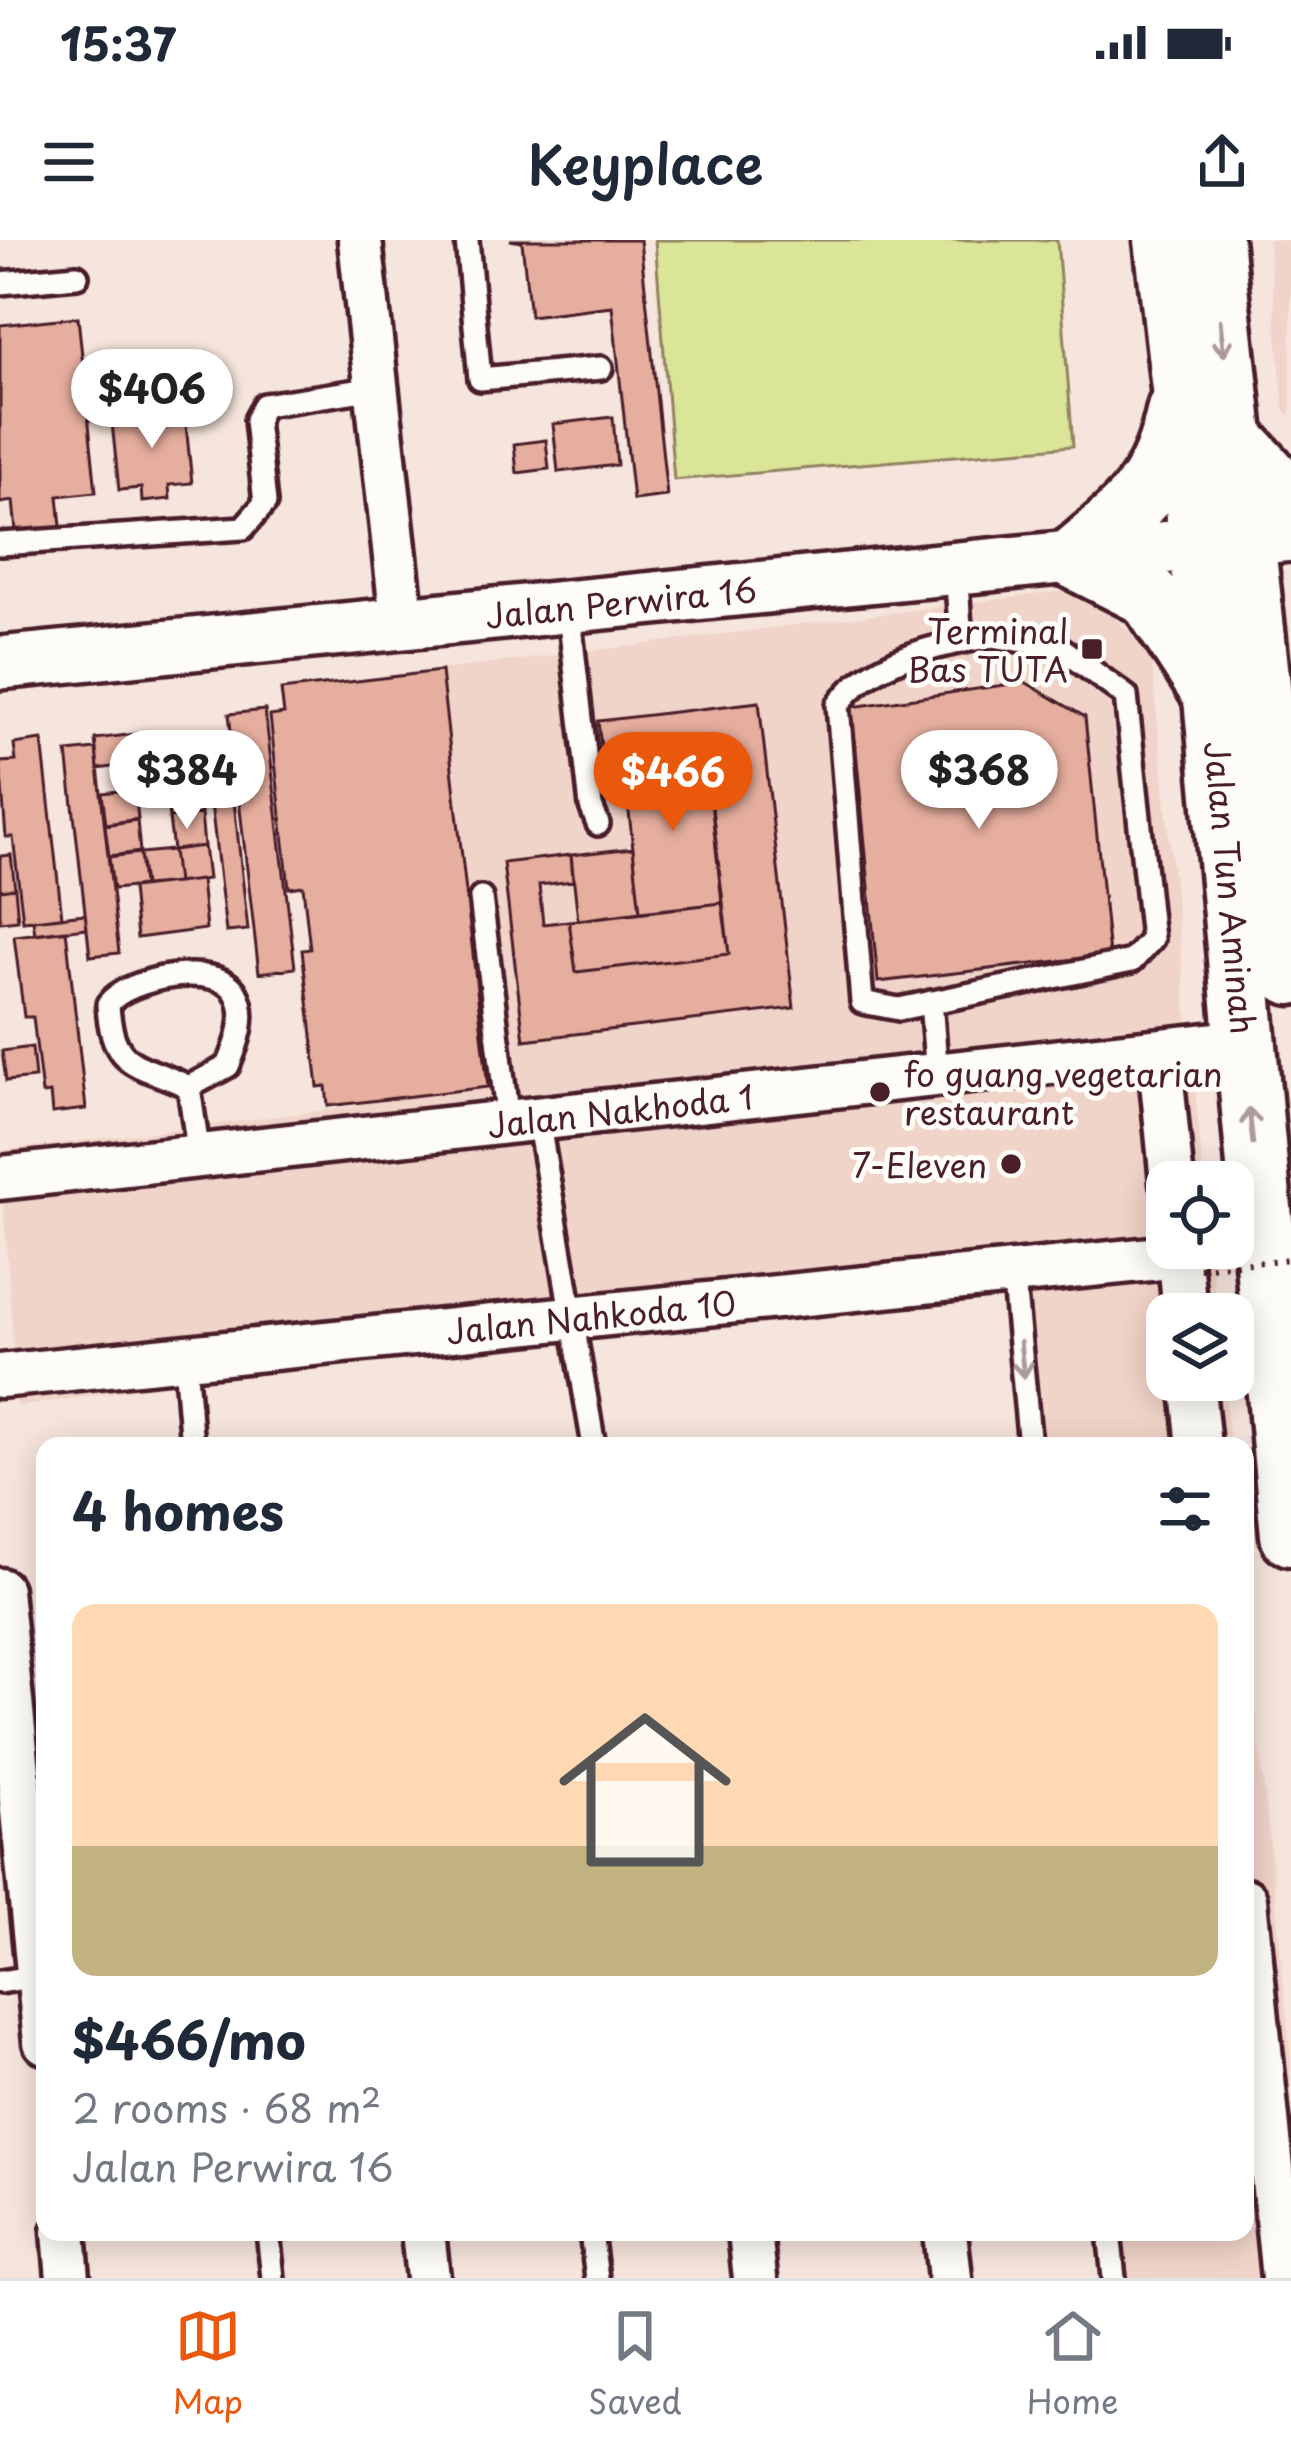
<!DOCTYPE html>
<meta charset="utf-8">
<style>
body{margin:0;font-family:"Playpen Sans",sans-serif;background:#f6f6f7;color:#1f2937;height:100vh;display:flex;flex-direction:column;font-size:45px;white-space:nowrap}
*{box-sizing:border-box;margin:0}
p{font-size:39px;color:#747a83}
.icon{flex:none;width:66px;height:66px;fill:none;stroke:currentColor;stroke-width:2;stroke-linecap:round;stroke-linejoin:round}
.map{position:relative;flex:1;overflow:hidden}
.details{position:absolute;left:36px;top:1197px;width:1218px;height:804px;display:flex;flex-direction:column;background:#fff;border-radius:24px;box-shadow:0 6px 30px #0003}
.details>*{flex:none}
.tools{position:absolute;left:1146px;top:921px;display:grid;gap:24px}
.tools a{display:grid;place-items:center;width:108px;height:108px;border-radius:24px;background:#fff;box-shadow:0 6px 30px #0003;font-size:60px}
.price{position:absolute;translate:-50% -102px;padding:0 27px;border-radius:42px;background:#fff;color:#222;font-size:39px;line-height:78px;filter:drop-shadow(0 3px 6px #0008)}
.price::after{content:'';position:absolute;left:50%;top:72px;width:36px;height:27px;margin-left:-18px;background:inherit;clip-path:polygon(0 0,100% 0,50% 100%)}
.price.on{background:#ea580c;color:#fff}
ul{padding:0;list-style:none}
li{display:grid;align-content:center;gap:24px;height:636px;padding:0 36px}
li+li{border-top:3px solid #e0e1e3}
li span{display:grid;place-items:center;height:372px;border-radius:24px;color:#555}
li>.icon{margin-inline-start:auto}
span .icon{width:216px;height:216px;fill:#fffc;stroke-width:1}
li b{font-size:51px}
h2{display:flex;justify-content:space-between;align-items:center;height:144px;padding:0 36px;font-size:51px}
.status{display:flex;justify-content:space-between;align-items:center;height:84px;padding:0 60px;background:#fff;direction:ltr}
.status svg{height:33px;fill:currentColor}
header{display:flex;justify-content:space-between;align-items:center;height:156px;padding:0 36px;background:#fff;font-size:54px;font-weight:600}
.tab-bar{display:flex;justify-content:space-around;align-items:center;height:168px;border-top:3px solid #e0e1e3;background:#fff;font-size:33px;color:#747a83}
.tab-bar a{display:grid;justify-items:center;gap:6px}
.tab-bar .on{color:#ea580c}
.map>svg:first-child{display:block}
.built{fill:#f1d4c9}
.green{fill:#dae598;stroke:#928262;stroke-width:3}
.building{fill:#e6ae9e;stroke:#4a1f2b;stroke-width:3}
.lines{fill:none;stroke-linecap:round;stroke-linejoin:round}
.service-casing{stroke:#4a1f2b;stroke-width:30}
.minor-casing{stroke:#4a1f2b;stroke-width:51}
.tertiary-casing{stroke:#4a1f2b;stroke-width:60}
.secondary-casing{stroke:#4a1f2b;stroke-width:69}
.service{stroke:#fdfcf7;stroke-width:21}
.minor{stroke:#fdfcf7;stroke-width:42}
.tertiary{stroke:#fdfcf7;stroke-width:51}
.secondary{stroke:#fdfcf7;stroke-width:60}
.path-bridge{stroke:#4a1f2b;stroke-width:6;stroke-dasharray:3 9;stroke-linecap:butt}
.oneway{stroke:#ac999b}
.poi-dot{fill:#4a1f2b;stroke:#fdfcf7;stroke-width:4.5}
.labels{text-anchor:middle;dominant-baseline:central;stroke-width:10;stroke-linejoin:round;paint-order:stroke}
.street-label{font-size:33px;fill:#4a1f2b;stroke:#fdfcf7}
.poi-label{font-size:33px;fill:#4a1f2b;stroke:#fdfcf7;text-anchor:end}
</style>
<div class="status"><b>15:37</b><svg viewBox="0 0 49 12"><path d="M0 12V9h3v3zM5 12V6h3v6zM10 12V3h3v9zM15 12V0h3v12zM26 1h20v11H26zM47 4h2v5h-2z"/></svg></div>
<header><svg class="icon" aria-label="menu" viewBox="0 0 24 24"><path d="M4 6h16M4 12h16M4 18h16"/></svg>Keyplace<svg class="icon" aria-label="share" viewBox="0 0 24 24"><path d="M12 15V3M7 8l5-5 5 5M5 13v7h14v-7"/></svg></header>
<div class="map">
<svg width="1291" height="2038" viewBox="0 0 1291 2038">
<rect width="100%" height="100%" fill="#f6e5dc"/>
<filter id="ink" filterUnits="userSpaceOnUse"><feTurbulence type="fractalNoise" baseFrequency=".00833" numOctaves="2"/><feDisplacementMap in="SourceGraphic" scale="24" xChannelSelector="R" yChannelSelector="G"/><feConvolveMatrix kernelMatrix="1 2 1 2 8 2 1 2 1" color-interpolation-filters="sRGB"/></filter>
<g filter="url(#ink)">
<path class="built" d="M1268,0h23v175l-7,-5z
M1086,348l65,66 53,528h-37v66h43l7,66h-50v66h57l6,66h-189l-19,-195 -1005,156 -17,-256 358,-45 -37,-421z
M1245,1356l46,462v220h-174l-4,-46h132z"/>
<path class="green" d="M655,0h402l16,206 -399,34z"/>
<path class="building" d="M510,0h130l27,256 -34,4 -21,-194 -82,10 -8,-74z
M78,77l18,175 -38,4 4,40 -45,5 -4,-40 -13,2v-178z
M184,165l8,78 -23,2 1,14 -28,3 -1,-14 -22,2 -8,-77z
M613,177l4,48 -59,7 -5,-48z
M546,200l3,29 -32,4 -3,-29z
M441,431l47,416 -160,19 -2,-20 -8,1 -16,-137 8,-1 -7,-63 -14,2 -19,-172 14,-2 -3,-24z
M1025,442l60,35 24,238 -231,27 -26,-275z
M759,462l35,306 -270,32 -21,-177 68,-8 2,26 -34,4 4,39 26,-3 7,51 153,-18 -23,-198 -82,11 1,13 -20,2 -7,-61z
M265,470l30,258 -36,5 -30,-259z
M152,492l3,29 -57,8 -3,-30z
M202,492l2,24 -33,4 -3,-24z
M42,500l20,177 -39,4 -10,-84h-7l-6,-75 16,-1 -2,-17z
M229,502l4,32 -26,3 -4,-32z
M96,509l23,204 -29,3 -23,-204z
M706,516l16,147 -82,9 -16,-145z
M232,543l16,147 -22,2 -17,-146z
M197,545l4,29 -32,4 -3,-30z
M135,549l3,30 -32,5 -4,-31z
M201,574l3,32 -31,4 -4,-32z
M137,580l3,32 -31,4 -4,-31z
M204,606l4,33 -31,4 -4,-33z
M633,608l7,64 -62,8 -7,-65z
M173,610l4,33 -33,3 -4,-33z
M140,613l3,33 -30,3 -4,-32z
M11,615l4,33 -15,2v-34z
M201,640l5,49 -69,9 -5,-50z
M15,648l3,32 -18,2v-32z
M722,663l7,51 -153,18 -7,-51z
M85,674l2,14 -52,6 -2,-14z
M66,690l20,179 -34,4 -2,-20 -8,1 -9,-77h-9l-10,-81z
M32,807l3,31 -29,3 -4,-30z"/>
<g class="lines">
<defs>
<path id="service" d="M467,0l13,139 121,-11
M0,43l77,-7
M0,304l243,-16 22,-25 -9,-83 8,-15 112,-17
M956,329l5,72
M568,365l23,201 7,18
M993,396l65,10 68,50 26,243 -20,22 -233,48 -37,-7 -24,-297c33,-46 101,-61 155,-69z
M481,658l27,224
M931,762l6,73
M189,847l39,-21c9,-21 21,-51 8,-73 -18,-33 -109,-15 -128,11 3,67 32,59 81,83l10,69
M538,879l56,327
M1013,1033l17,173
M185,1121l7,85
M0,1742l38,-6
M268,1992l5,46
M591,1992l6,46
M1109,1992l5,46"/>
<g id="minor">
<path d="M360,0l42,380"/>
<path d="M1159,811l13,131"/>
<path id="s1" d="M0,938l1243,-137"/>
<path d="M1179,1008l6,66"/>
<path id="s2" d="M0,1136l1180,-120"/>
<path d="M1192,1140l7,66"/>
<path d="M0,1350l45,452"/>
<path d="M1245,1660l38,378"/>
<path d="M64,1992l4,46"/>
<path d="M423,1992l5,46"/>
<path d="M750,1992l5,46"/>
<path d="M945,1992l5,46"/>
</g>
<g id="tertiary">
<path id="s3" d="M0,423l1291,-128"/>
</g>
<g id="secondary">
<path id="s4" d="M1165,0l35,305 91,990"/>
<path d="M1212,0l79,734"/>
<path d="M1178,169c-17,80 -44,98 -104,149l75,38 61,93"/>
<path d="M1232,197l59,64"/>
</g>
</defs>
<use href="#service" class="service-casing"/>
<use href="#minor" class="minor-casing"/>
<use href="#tertiary" class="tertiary-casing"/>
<use href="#secondary" class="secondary-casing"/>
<use href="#service" class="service"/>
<use href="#minor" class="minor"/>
<use href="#tertiary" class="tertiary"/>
<use href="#secondary" class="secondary"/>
<path class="path-bridge" d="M1199,1028l92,-9"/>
</g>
<defs><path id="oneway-shaft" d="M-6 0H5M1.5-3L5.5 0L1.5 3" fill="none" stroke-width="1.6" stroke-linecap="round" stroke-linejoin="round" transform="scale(3)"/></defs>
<g class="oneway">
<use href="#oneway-shaft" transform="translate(1222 98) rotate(84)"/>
<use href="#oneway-shaft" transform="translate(1251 886) rotate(-96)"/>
<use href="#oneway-shaft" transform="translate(1022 1120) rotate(84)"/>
</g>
</g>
<g class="poi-dot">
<rect x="1080" y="397" width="24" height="24" rx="6"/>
<circle cx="880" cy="852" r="12"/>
<circle cx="1011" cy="924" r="12"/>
</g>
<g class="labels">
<g class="street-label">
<text stroke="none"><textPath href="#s3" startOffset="624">Jalan Perwira 16</textPath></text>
<text stroke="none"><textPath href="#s4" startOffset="651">Jalan Tun Aminah</textPath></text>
<text stroke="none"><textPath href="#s1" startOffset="624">Jalan Nakhoda 1</textPath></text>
<text stroke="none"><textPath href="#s2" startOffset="594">Jalan Nahkoda 10</textPath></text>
</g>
<g class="poi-label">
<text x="1068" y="390">Terminal<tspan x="1068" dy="38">Bas TUTA</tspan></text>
<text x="904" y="833" text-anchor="start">fo guang vegetarian<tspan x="904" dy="38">restaurant</tspan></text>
<text x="987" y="924">7-Eleven</text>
</g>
</g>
</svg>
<div class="tools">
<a><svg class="icon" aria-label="locate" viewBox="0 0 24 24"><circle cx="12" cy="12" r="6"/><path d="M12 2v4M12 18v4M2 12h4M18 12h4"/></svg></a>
<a><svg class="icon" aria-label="layers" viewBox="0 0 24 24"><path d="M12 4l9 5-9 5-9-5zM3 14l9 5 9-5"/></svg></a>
</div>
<b class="price" style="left:152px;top:211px">$406</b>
<b class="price" style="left:187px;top:592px">$384</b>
<b class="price" style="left:979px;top:592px">$368</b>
<b class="price on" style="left:673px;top:594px">$466</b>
<section class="details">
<h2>4 homes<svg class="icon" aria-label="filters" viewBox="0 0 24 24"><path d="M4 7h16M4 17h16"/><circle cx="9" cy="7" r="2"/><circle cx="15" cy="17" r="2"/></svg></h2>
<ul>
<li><span style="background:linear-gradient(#ffd9b3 65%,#c2b280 0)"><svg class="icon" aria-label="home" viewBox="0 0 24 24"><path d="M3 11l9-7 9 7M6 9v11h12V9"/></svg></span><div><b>$466/mo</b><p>2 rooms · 68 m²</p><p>Jalan Perwira 16</p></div></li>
</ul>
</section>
</div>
<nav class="tab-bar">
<a class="on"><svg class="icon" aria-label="map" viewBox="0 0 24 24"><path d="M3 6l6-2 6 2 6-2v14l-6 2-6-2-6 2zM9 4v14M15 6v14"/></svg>Map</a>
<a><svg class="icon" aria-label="saved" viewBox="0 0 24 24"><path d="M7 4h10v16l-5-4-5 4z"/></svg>Saved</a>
<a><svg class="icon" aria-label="home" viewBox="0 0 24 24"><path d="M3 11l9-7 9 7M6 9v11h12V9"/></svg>Home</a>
</nav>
